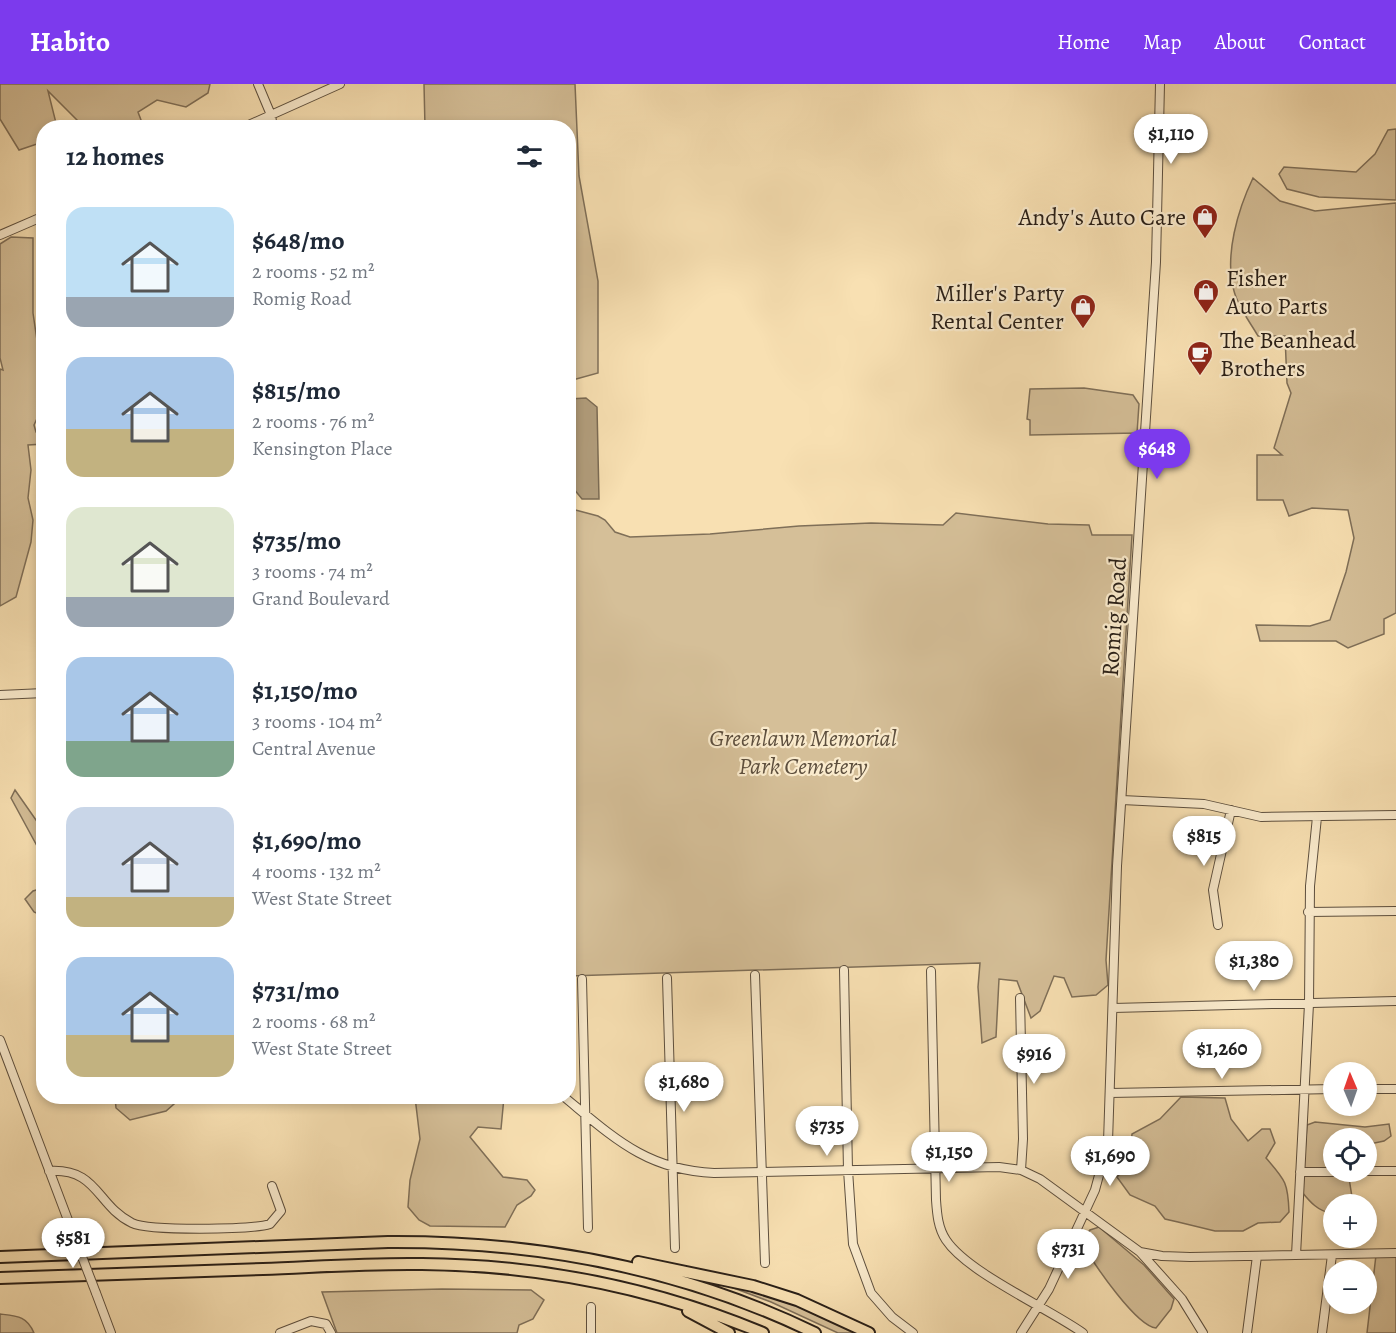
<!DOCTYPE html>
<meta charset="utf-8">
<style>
body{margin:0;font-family:Alegreya,serif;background:#f6f6f7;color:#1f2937;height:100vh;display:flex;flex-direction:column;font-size:22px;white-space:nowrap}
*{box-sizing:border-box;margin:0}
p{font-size:20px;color:#747a83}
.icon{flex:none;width:33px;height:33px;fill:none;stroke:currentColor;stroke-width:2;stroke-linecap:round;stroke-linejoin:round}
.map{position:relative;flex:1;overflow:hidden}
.side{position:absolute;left:36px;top:36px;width:540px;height:984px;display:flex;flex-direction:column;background:#fff;border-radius:24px;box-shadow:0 3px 9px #0003}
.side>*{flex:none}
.needle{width:39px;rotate:358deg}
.tools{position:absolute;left:1323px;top:978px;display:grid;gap:12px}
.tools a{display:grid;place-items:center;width:54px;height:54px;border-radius:50%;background:#fff;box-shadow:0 3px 9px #0003;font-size:30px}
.price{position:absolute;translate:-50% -51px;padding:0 14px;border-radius:21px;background:#fff;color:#222;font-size:20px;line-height:39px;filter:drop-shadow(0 2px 3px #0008)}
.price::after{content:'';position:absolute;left:50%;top:36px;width:18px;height:14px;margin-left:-9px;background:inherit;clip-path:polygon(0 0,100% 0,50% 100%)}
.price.on{background:#7c3aed;color:#fff}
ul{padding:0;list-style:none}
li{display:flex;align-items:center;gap:18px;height:150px;padding:0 30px}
li span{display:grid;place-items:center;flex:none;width:168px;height:120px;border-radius:18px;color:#555}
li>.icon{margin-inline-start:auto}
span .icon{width:72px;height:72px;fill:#fffc;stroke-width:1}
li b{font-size:26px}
h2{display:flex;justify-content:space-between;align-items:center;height:72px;padding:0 30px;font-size:26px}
header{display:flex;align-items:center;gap:36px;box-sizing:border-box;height:84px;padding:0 30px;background:#7c3aed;color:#fff}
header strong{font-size:28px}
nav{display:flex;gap:33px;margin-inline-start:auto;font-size:21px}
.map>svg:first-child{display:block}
.green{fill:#d5bf98;stroke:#7f6f58;stroke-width:1.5}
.water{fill:#b29e7d;stroke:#7b6b54;stroke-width:1.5}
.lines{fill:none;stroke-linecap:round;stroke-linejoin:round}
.minor-casing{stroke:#5d4f3e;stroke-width:10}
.highway-casing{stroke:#291f17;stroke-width:14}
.minor{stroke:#faebcd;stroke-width:8}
.highway{stroke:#f8e0b2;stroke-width:10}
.minor-bridge-casing{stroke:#5d4f3e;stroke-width:10;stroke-linecap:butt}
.minor-bridge{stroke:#faebcd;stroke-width:8}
.labels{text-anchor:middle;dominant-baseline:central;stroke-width:4.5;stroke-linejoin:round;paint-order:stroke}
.poi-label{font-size:24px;fill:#291f17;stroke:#faebcd;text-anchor:end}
.street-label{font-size:24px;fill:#291f17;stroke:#faebcd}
.park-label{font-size:24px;font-style:italic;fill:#5d4f3e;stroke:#faebcd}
</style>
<header>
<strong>Habito</strong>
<nav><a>Home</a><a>Map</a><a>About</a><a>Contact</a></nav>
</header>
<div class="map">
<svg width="1396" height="1249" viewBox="0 0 1396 1249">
<rect width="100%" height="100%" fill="#f8e0b2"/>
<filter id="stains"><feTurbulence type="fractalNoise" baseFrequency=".00333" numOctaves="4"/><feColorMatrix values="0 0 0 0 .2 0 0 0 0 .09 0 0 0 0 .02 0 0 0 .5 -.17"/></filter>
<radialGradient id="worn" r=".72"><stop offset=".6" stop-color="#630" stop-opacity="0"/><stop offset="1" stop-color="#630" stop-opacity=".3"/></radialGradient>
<path class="green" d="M0,0h210l-2,9 -22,14 -29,-7 -19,12 6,16 -60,-1 -36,-36 9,36 -13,1 -1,14 -24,8 -19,-31z
M424,0h151l4,92 19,105v92l-29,8 -1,-253 -143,-1z
M1396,45v71l-77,-3 -32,-8 -8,-15 5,-7 72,5 19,-18 13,-24z
M1253,94l27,23 35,10 81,-8v410l-12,6v15l-36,14 -12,-7h-76l-4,-16 54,1 20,-6 16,-48 8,-34 -6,-28 -36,-2 -23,8 -6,-16h-26v-45h25l-8,-7 17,-55 -4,-10 -2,-47h-27c-8,-14 -20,-29 -24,-45 -10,-35 4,-82 19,-113z
M11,153l22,1v75l11,75 -3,22 -7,15 2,7h7l1,12 -16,1 3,25 -3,28 5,22 -2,22 -15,55 -16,9v-237l3,1 -3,-12v-114z
M1084,304l49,7 6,9 -2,29 -107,2v-15l-3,-1 3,-30z
M568,424l30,8 7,4 10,12 15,5 80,-3 89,-8 72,-3 72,2 13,-12 92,11 41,1 3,10h40l-26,425 2,25 -12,10 -24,2 -8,-19 -10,-2 -14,35 -9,7 -14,-37 -18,-2 -3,58 -14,6 -4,-56 2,-24 -411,13z
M15,706l28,40v27l-32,-59z
M43,804h1l-1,64v-36l-9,-4 -9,-13 8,-8z
M115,1013v-1l67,1 -16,14 -36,9 -14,-12z
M415,1013h89l-3,32 -23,-2 -8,10 33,40 24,3 8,10 -4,6 -14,9 -12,22 -75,-1 -11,-6 -11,-13 2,-27 10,-41z
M1181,1013l44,1 6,21 17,22 14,-12h8l5,14 -9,15c19,22 22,24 23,54l-9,10 -22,1 -15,8h-28l-37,-9 -13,-3 -10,-13 -25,-11 -13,-18 12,-13 3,-30 28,-15z
M1315,1038l50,5 24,-3 2,12 -7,5 -14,3 -4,-6h-32v34h14l4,25 -2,4 -12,-2 -7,14c-13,-2 -21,-11 -29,-21l5,-67z
M1099,1143l45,38 30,34 -3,10 -15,19c-20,-2 -61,-63 -72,-81l-1,-8 7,-9z
M1376,1171h20v78h-29z
M699,1191l105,33 58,25h-24l-67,-31z
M442,1205l89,1 13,10 -11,19 -14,6 -2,8h-180l-15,-41z
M0,1230c17,2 27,2 34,19h-34z"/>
<path class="water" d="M586,314l11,9 2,92h-17l-13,-16v-84z"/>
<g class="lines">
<defs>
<path id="minor" d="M258,0l13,31 2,13
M242,44l98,-44
M0,151l44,-19
M0,611l44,-2
M1122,716l82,4 57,13 135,-2
M1308,828l88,-1
M1218,841l-5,-35 18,-80
M844,886l4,200 5,74 18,49 21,24 21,16
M931,887l5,229c1,14 2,28 10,40 22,33 102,68 137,93
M755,891l10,288
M667,894l8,270
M582,895l6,249
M1020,914l3,141 -2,31
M1113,924l283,-7
M0,956l74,196
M1366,1005h30
M1110,1009l224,-4
M563,1012c50,41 83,74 151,77l285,-6 22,3 19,9 100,73 42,47 21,34
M49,1087c49,-3 47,34 83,52 16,8 119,7 138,1l11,-13 -9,-25
M1366,1087h30
M1300,1088h41
M1140,1168l22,4 28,1 206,-4
M1296,1171l13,-251 1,-118 7,-69
M96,1209l15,40
M591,1223v26
M280,1249l31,-12 15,3 5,9
M1021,1249l28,-44 46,-99 13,-48 9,-276 39,-604 4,-178
M1247,1249l10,-77
M1322,1249l10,-78"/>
<path id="highway" d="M0,1173l388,-15c149,-1 293,26 427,91
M638,1178l115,24 44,14 72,33
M0,1194c88,-3 175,-6 263,-9 53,-2 106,-6 159,-5 117,1 233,24 341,69
M688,1227l41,22"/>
</defs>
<use href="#minor" class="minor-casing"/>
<use href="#highway" class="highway-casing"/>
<use href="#minor" class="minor"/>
<use href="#highway" class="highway"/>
<defs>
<path id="minor-bridge" d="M74,1152l22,57"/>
</defs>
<use href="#minor-bridge" class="minor-bridge-casing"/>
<use href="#minor-bridge" class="minor-bridge"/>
</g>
<defs>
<symbol id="shop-pin" viewBox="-11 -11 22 30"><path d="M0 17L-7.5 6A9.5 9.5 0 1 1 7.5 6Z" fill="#8f2418" stroke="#faebcd"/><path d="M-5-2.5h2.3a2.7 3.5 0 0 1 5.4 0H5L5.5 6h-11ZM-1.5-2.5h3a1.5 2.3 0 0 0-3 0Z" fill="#fff"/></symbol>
<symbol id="cafe-pin" viewBox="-11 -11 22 30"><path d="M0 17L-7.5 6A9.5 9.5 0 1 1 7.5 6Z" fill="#8f2418" stroke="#faebcd"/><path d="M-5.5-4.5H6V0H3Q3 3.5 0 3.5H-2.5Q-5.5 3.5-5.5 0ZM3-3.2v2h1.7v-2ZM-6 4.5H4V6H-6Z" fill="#fff"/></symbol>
</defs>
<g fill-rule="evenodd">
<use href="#shop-pin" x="1190" y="118" width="30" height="40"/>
<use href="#shop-pin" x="1191" y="193" width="30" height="40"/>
<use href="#shop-pin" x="1068" y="208" width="30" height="40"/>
<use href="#cafe-pin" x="1185" y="255" width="30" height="40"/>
</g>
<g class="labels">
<g class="poi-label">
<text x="1186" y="133">Andy's Auto Care</text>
<text x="1226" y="194" text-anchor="start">Fisher<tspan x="1226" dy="28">Auto Parts</tspan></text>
<text x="1064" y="209">Miller's Party<tspan x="1064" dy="28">Rental Center</tspan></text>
<text x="1220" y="256" text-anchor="start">The Beanhead<tspan x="1220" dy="28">Brothers</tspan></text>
</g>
<g class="street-label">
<text transform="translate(1114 533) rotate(-86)">Romig Road</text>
</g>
<g class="park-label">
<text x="803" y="654">Greenlawn Memorial<tspan x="803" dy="28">Park Cemetery</tspan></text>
</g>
</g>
<rect width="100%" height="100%" filter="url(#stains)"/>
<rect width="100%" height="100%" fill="url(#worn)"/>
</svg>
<div class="tools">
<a><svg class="needle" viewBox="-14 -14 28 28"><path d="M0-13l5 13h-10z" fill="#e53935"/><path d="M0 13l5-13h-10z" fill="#747a83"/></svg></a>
<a><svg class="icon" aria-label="locate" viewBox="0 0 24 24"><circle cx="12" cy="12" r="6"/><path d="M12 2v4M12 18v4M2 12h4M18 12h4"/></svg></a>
<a>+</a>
<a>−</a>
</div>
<b class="price" style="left:1171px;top:81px">$1,110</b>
<b class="price on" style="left:1157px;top:396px">$648</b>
<b class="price" style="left:1204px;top:783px">$815</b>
<b class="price" style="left:1254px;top:908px">$1,380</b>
<b class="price" style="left:1222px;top:996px">$1,260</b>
<b class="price" style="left:1034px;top:1001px">$916</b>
<b class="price" style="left:684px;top:1029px">$1,680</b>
<b class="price" style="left:827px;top:1073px">$735</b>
<b class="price" style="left:949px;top:1099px">$1,150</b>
<b class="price" style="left:1110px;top:1103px">$1,690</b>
<b class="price" style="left:73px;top:1185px">$581</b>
<b class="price" style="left:1068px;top:1196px">$731</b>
<section class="side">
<h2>12 homes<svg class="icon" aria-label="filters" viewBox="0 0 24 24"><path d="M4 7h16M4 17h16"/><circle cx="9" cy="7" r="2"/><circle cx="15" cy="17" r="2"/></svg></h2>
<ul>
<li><span style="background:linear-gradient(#bfe0f5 75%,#9aa5b1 0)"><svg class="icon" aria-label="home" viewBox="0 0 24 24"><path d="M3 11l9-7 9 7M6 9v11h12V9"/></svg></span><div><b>$648/mo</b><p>2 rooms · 52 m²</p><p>Romig Road</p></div></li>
<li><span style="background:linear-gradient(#a9c7e8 60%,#c2b280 0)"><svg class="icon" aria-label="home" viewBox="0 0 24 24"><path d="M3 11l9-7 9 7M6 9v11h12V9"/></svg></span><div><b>$815/mo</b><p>2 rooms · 76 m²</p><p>Kensington Place</p></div></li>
<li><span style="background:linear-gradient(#dfe7d0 75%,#9aa5b1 0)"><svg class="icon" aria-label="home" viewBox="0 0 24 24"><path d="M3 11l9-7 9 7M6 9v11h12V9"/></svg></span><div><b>$735/mo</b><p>3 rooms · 74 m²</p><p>Grand Boulevard</p></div></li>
<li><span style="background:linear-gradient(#a9c7e8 70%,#7fa58c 0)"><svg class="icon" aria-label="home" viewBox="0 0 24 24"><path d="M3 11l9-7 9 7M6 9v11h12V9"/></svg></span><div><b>$1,150/mo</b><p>3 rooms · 104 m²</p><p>Central Avenue</p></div></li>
<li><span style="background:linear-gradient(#c9d6e8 75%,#c2b280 0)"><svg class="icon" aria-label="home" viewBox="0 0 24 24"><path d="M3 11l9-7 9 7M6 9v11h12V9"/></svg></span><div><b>$1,690/mo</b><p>4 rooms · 132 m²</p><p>West State Street</p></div></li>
<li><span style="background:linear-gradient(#a9c7e8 65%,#c2b280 0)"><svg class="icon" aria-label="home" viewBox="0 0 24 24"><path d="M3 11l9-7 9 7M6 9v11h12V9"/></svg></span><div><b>$731/mo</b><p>2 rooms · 68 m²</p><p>West State Street</p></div></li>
</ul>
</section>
</div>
